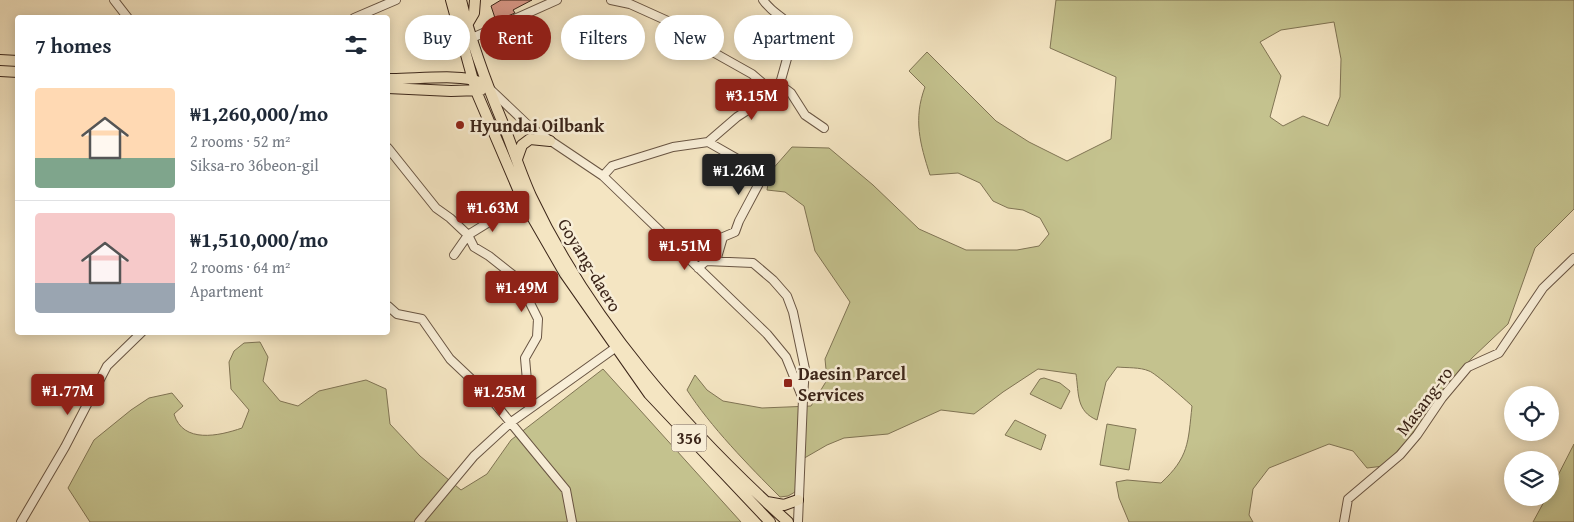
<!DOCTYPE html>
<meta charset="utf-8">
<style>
body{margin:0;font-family:"Gentium Book Plus",serif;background:#f6f6f7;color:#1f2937;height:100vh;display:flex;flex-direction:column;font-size:19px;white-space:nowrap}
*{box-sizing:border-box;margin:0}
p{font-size:16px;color:#747a83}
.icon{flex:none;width:28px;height:28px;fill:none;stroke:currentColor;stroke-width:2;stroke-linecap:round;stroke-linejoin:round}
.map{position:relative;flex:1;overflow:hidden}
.side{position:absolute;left:15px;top:15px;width:375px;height:320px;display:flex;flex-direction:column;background:#fff;border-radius:5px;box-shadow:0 2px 12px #0003}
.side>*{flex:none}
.guide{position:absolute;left:405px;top:15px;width:475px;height:45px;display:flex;gap:10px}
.buttons{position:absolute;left:1504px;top:386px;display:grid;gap:10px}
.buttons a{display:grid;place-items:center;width:55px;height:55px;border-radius:50%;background:#fff;box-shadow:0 2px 12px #0003;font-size:25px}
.price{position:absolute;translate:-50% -42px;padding:0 11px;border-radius:5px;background:#8f2418;color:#fff;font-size:16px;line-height:32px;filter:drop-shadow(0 1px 2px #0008)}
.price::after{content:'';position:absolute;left:50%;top:30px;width:15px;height:11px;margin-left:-8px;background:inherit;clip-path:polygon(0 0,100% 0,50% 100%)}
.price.selected{background:#222;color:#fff}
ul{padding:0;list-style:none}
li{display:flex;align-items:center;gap:15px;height:125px;padding:0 20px}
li+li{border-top:1px solid #e0e1e3}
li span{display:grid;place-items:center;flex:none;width:140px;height:100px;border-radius:5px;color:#555}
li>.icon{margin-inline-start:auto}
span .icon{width:60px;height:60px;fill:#fffc;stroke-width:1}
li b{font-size:21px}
h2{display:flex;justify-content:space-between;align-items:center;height:60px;padding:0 20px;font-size:21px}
.pill{padding:0 18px;border-radius:22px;background:#fff;box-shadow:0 2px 12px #0003;font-size:18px;line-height:45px}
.pill.selected{background:#8f2418;color:#fff}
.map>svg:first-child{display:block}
.green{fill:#c4c28e;stroke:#807454;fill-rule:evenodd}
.building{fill:#d89786;stroke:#3b2519}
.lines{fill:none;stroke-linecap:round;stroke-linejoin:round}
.minor-casing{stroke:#695543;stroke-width:10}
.major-casing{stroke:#3b2519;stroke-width:12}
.minor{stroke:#f8eed7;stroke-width:8}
.major{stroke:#f4e5c2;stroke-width:10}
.poi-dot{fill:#8f2418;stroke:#f8eed7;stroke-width:2}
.labels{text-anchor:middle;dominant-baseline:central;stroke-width:5;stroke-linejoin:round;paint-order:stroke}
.shield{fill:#f8eed7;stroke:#746152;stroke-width:1}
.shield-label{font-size:16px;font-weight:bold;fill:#3b2519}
.poi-label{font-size:18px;font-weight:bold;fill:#3b2519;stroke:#f8eed7;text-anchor:start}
.street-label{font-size:18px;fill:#3b2519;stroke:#f8eed7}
</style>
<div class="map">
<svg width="1574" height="522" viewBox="0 0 1574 522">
<rect width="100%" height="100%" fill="#f4e5c2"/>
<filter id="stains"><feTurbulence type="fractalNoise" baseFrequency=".004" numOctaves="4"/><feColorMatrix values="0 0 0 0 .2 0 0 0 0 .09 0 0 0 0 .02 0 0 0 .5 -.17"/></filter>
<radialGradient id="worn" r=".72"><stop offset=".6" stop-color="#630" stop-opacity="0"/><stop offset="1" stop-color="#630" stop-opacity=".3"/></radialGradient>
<path class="green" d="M1056,0h518v209l-39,39 -27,76 -36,34 -34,39 -31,44 -23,25 -17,2 -14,-17 -24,-7 -60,24 -16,21 -4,26 4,7h-124l-10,-24 -3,-16 11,-2 34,3c28,-26 27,-40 31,-77 -5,-5 -38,-34 -43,-35 -9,-4 -22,-3 -32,-4l-11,15 -9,38c-21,-9 -18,-26 -21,-46l-38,-5 -35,23 -29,22 -33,-4 -53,24 -44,4 -17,7 -26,15 -6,32 -7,4 -8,1c-31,-31 -70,-71 -93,-107l8,-15 12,15 16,11 39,7 49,-2 16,-26 -2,-21 25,-57 -35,-51 -11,-45 -19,-14 -18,-2 3,-18 22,-25 37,1 44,37 46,44 47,21h51l22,-4 10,-12 -9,-16 -17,-8 -15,-2 -15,-7 -13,-18 -22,-10 -28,2c-10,-31 -17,-56 -5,-88l-16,-16 18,-19 69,69 33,21 38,19 44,-22 5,-62 -66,-29zM1334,22l7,37 -1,38 -12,29 -25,-10 -20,10 -13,-9 11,-41 -21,-34 21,-12z
M260,342l8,15 -5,24 17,20 18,5 21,-15 47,-11 20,9 4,35 30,32 41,34 26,-16 24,-34 92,-71 138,153h-651l-22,-34 26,-48 37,-30 18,-12 23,-5 11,13 -9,8c9,30 45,22 68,14l7,-18 -18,-21 -2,-27 5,-11 10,-8z
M1044,378l16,5 10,8 -9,18 -31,-15 10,-15z
M1015,420l31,15 -5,15 -36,-15z
M1107,424l29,5 -7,41 -29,-5z
M1574,444v78h-41l13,-24h4v-7z"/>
<path class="building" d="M501,0h31l-19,10 2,3 -19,8 -5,-15z"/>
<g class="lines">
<defs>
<path id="minor" d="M114,0l14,18
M611,0l19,4 51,23 14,15 57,32 22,19
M354,18l42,-18
M472,38l85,-38
M779,84l12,9 14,22 19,13
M490,89l40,38 73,49 164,158 19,23 17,42 -5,123
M708,142l56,32 -25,47 -4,11 -12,5 -7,24
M388,148l48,60 14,10 18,17 6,12 15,9 24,19 15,24 10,20 -1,18 -12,21 2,23 -34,20
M603,176l9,-10 61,-19 35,-5 29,-25 37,-24 7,-13 7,-25 3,-29c-10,-11 -19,-13 -28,-26
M454,255l14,-20 55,-34
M698,268l8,-7 47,2 20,17 14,16 6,16 12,57 -2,28
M388,306l9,8 25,5 28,40 37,35 79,96 6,32
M21,522l44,-75 42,-81 35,-34
M419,522l55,-66 36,-33 105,-75
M1344,522l4,-23 52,-44 17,-20 25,-37 26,-31 31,-14 44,-65 31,-30"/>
<path id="major" d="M451,0l25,91 47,110 42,73 84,120 121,128
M461,0c10,43 26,85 43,126 9,23 17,48 27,70 60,127 154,233 257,326
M467,25l7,-12 1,-13
M0,60l18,1
M0,71l18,1
M388,79c21,1 75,-6 91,3
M388,88l63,3 30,-1
M517,159l5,-14 8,-6 20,2
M767,502l17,3 14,-5"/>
</defs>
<use href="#minor" class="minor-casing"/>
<use href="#major" class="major-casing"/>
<use href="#minor" class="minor"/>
<use href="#major" class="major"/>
</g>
<g class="poi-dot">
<circle cx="460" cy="125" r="5"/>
<rect x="783" y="378" width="10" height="10" rx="2.5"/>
</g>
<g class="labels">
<rect class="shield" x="671.5" y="424.5" width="35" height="27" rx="4"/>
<g class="shield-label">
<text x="689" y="438">356</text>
</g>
<g class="poi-label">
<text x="470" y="125">Hyundai Oilbank</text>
<text x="798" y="373">Daesin Parcel<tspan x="798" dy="21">Services</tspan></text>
</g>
<g class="street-label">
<text transform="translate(590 265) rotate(59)">Goyang-daero</text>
<text transform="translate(1424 401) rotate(-53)">Masang-ro</text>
</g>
</g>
<rect width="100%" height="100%" filter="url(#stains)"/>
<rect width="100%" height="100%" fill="url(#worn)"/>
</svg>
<div class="buttons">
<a><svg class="icon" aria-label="locate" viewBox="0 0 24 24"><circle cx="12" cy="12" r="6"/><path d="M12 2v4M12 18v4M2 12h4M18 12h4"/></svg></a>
<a><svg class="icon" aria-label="layers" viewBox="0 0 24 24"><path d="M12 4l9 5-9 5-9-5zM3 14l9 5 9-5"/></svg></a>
</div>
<b class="price" style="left:752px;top:121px">₩3.15M</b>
<b class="price selected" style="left:739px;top:196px">₩1.26M</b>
<b class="price" style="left:493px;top:233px">₩1.63M</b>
<b class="price" style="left:685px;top:271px">₩1.51M</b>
<b class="price" style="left:522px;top:313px">₩1.49M</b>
<b class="price" style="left:68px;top:416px">₩1.77M</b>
<b class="price" style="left:500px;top:417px">₩1.25M</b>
<div class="guide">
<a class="pill">Buy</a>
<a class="pill selected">Rent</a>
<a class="pill">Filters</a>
<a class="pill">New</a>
<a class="pill">Apartment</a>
</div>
<section class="side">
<h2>7 homes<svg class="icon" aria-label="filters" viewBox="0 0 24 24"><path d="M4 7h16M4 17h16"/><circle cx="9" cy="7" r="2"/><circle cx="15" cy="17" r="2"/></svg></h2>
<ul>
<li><span style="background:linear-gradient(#ffd9b3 70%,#7fa58c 0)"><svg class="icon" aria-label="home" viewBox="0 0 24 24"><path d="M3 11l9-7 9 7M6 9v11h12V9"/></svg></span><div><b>₩1,260,000/mo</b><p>2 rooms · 52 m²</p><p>Siksa-ro 36beon-gil</p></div></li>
<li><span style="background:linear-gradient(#f6c9c9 70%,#9aa5b1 0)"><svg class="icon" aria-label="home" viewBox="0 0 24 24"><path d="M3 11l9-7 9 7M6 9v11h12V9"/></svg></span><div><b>₩1,510,000/mo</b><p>2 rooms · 64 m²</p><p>Apartment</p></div></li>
</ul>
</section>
</div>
